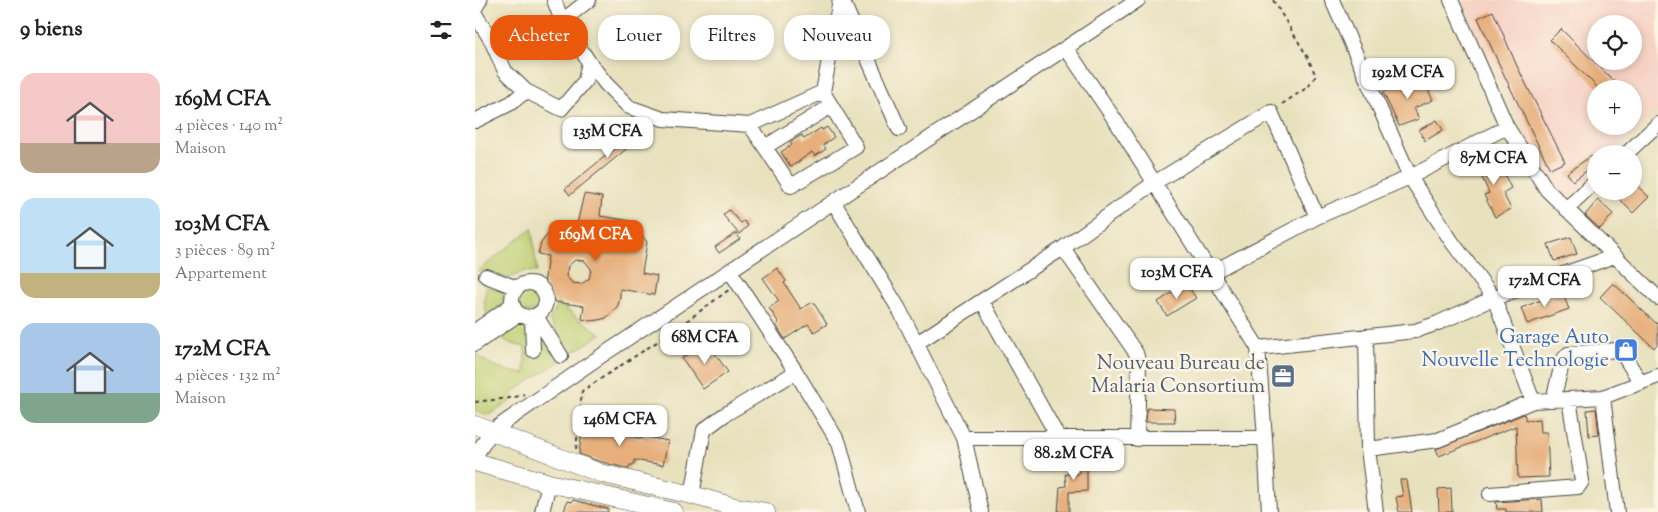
<!DOCTYPE html>
<html lang="fr">
<meta charset="utf-8">
<style>
body{margin:0;font-family:"Sorts Mill Goudy",serif;background:#f2f2f2;color:#202124;height:100vh;display:flex;flex-direction:column;font-size:19px;white-space:nowrap}
*{box-sizing:border-box;margin:0}
p{font-size:16px;color:#757577}
.icon{flex:none;width:28px;height:28px;fill:none;stroke:currentColor;stroke-width:2;stroke-linecap:round;stroke-linejoin:round}
.map{position:relative;flex:1;overflow:hidden}
.sheet{display:flex;flex-direction:column;background:#fff;width:475px}
.sheet>*{flex:none}
.guide{position:absolute;left:15px;top:15px;width:475px;height:45px;display:flex;gap:10px}
.fabs{position:absolute;left:1112px;top:15px;display:grid;gap:10px}
.fabs a{display:grid;place-items:center;width:55px;height:55px;border-radius:50%;background:#fff;box-shadow:0 2px 8px #0003;font-size:25px}
.price{position:absolute;translate:-50% -42px;padding:0 11px;border-radius:10px;background:#fff;color:#222;font-size:16px;line-height:32px;filter:drop-shadow(0 1px 2px #0008)}
.price::after{content:'';position:absolute;left:50%;top:30px;width:15px;height:11px;margin-left:-8px;background:inherit;clip-path:polygon(0 0,100% 0,50% 100%)}
.price.selected{background:#ea580c;color:#fff}
ul{padding:0;list-style:none}
li{display:flex;align-items:center;gap:15px;height:125px;padding:0 20px}
li span{display:grid;place-items:center;flex:none;width:140px;height:100px;border-radius:15px;color:#555}
li>.icon{margin-inline-start:auto}
span .icon{width:60px;height:60px;fill:#fffc;stroke-width:1}
li b{font-size:21px}
h2{display:flex;justify-content:space-between;align-items:center;height:60px;padding:0 20px;font-size:21px}
.chip{padding:0 18px;border-radius:20px;background:#fff;box-shadow:0 2px 8px #0003;font-size:18px;line-height:45px}
.chip.selected{background:#ea580c;color:#fff}
main{display:flex;flex:1;min-height:0}
.map>svg:first-child{display:block}
.built{fill:#f6d2c4;fill-rule:evenodd}
.green{fill:#bdce71;stroke:#747c4e}
.building{fill:#e6af7c;fill-rule:evenodd}
.lines{fill:none;stroke-linecap:round;stroke-linejoin:round}
.minor-casing{stroke:#474641;stroke-width:16}
.major-casing{stroke:#474641;stroke-width:19}
.path{stroke:#474641;stroke-width:2;stroke-dasharray:4 4;stroke-linecap:butt}
.minor{stroke:#fff;stroke-width:14}
.major{stroke:#fff;stroke-width:18}
.labels{text-anchor:middle;dominant-baseline:central;stroke-width:5;stroke-linejoin:round;paint-order:stroke}
.shop-label{font-size:20px;fill:#366cbe;stroke:#fcf5e5;text-anchor:end}
.service-label{font-size:20px;fill:#4e5e75;stroke:#fcf5e5;text-anchor:end}
</style>
<main>
<section class="sheet">
<h2>9 biens<svg class="icon" aria-label="filters" viewBox="0 0 24 24"><path d="M4 7h16M4 17h16"/><circle cx="9" cy="7" r="2"/><circle cx="15" cy="17" r="2"/></svg></h2>
<ul>
<li><span style="background:linear-gradient(#f6c9c9 70%,#b9a48a 0)"><svg class="icon" aria-label="home" viewBox="0 0 24 24"><path d="M3 11l9-7 9 7M6 9v11h12V9"/></svg></span><div><b>169M CFA</b><p>4 pièces · 140 m²</p><p>Maison</p></div></li>
<li><span style="background:linear-gradient(#bfe0f5 75%,#c2b280 0)"><svg class="icon" aria-label="home" viewBox="0 0 24 24"><path d="M3 11l9-7 9 7M6 9v11h12V9"/></svg></span><div><b>103M CFA</b><p>3 pièces · 89 m²</p><p>Appartement</p></div></li>
<li><span style="background:linear-gradient(#a9c7e8 70%,#7fa58c 0)"><svg class="icon" aria-label="home" viewBox="0 0 24 24"><path d="M3 11l9-7 9 7M6 9v11h12V9"/></svg></span><div><b>172M CFA</b><p>4 pièces · 132 m²</p><p>Maison</p></div></li>
</ul>
</section>
<div class="map">
<svg width="1183" height="512" viewBox="0 0 1183 512">
<rect width="100%" height="100%" fill="#fcf5e5"/>
<filter id="ink" filterUnits="userSpaceOnUse"><feTurbulence type="fractalNoise" baseFrequency=".02" numOctaves="2"/><feDisplacementMap in="SourceGraphic" scale="10" xChannelSelector="R" yChannelSelector="G"/><feConvolveMatrix kernelMatrix="1 2 1 2 8 2 1 2 1" color-interpolation-filters="sRGB"/></filter>
<filter id="wash" filterUnits="userSpaceOnUse"><feTurbulence type="fractalNoise" baseFrequency=".0096" numOctaves="4" result="noise"/><feDisplacementMap in="SourceGraphic" scale="20" xChannelSelector="R" yChannelSelector="G"/><feGaussianBlur stdDeviation="1.12" result="paint"/><feColorMatrix in="noise" values="0 0 0 0 0 0 0 0 0 0 0 0 0 0 0 0 0 1.4 0 .05"/><feComposite in="paint" operator="in"/></filter>
<g filter="url(#wash)">
<rect width="100%" height="100%" fill="#e8e1bd"/>
<path class="built" d="M989,0h194v110l-43,44h-19v19l-26,25 -9,-3 -23,-37 -76,-157zM1121,24h38v37h-38zM1121,89h38v37h-38z"/>
<path class="green" d="M57,228l5,44 -13,-1 -16,8 -30,-8z
M11,287l18,4 -2,14 -15,11 -3,-15z
M42 300a12 12 0 1 1 24 0a12 12 0 1 1-24 0Z
M82,303l1,1 43,30 -29,19 -23,-33 6,-9z
M39,325l10,2 3,4 7,-5 26,35 -47,31 1,7 -25,16 -14,-4v-58c15,14 30,18 50,21v-27l-13,-3 -14,-8z"/>
<g id="blocks">
<path class="building" d="M1018,11l24,55 48,96 -15,7 -45,-92 -27,-59z
M1086,29l61,60h-23l-49,-49z
M946,76l12,24 -19,8 5,11 -20,7 -16,-34z
M962,120l6,10 -18,11 -6,-11z
M171,123l5,6 -81,66 -5,-6z
M352,127l7,10 -11,8 3,4 -11,7 -3,-4 -21,15 -10,-15 11,-7 -2,-3 12,-7 2,4 17,-11 1,2z
M1003,153l9,17 12,-6 12,24 -8,5 8,16 -16,8 -11,-22 5,-2 -17,-37z
M1116,156l5,8 -23,17 -6,-8z
M1159,183l15,14 -16,16 -22,-22h23z
M109,194l18,3 -2,19 31,5 16,21 -5,31 15,3 -3,19 -34,-6v8l-2,8 -5,7 -7,6 -7,2 -9,1 -8,-2 2,-13 -29,-4 -11,-18 4,-28 -10,-2 3,-11 6,-8 8,-6 10,-2 11,1zM100,260l10,1 6,8 -2,10 -8,5 -9,-1 -6,-7 2,-10z
M1123,200l15,14 -13,15 -15,-14z
M254,210l12,13 3,-2 4,5 -9,8 -16,-19z
M261,233l4,6 -21,14 -4,-6z
M1096,237l6,17 -23,7 -6,-17z
M302,268l9,13 -2,2 17,26 12,-7 14,22 -13,8 -6,-8 -23,15 -9,-14 3,-2 -10,-15 10,-7 -16,-23z
M711,283l10,15 -29,18 -9,-14z
M1138,283l45,42v18l-4,5 -54,-51z
M1087,292l7,17 -42,15 -6,-16z
M231,341l22,31 -25,17 -21,-31z
M672,408l27,1 1,13h-29z
M1121,409l3,26 -10,1 -2,-26z
M1049,414l2,6 14,-1 1,13h6l2,45 -31,1 -2,-52 -77,30 -3,-7z
M108,422l34,8v2l25,7 1,-3 25,5 -5,24 -29,-5v5h-4l-1,4 -31,-8 -19,-7z
M598,448h14v43l-18,1v20h-11l2,-25 6,-1 -1,-12h14v-19h-6z
M925,480h7l5,32h-13l-3,-15 7,-1z
M976,488l1,24h-13l-1,-23z
M1067,499l1,13h-37v-3h-9l-1,-7z
M98,500l35,9v3h-44l3,-11 5,1z"/>
</g>
</g>
<g filter="url(#ink)">
<use href="#blocks" fill-opacity="0" stroke="#474641" stroke-width="1"/>
<g class="lines">
<defs>
<path id="minor" d="M79,0l8,21 27,-21
M367,0l57,129
M857,0l78,177 42,65 42,56 39,103
M976,0l56,127 40,63 111,108
M0,8l5,-8
M0,14l16,26 14,31 21,20 35,18 24,-28 4,-19
M87,21l27,41 17,22 23,23 34,12 87,6 73,-33 17,-92
M591,48l51,75 141,225 7,90 4,74
M0,121l36,-18 15,-12
M275,125l41,61 65,-39 -33,-55
M290,147l66,-41
M1151,154l32,-30
M359,203l65,106 65,129 17,74
M1091,209l30,-28
M588,248l73,105 3,11 -2,75
M255,271l66,101 43,71 19,69
M736,273l106,-56 93,-40 97,-50
M11,276l31,12
M37 300a17 17 0 1 1 34 0a17 17 0 1 1-34 0Z
M507,301l76,136
M57,316l1,34
M61,316l25,40
M0,331l38,-27
M891,336l2,113 8,63
M442,343l146,-95 91,-65 117,-71 46,105
M0,344l44,-30
M783,348l157,-17 23,-8 56,-25 121,-42
M1128,397l14,115
M1078,400l10,-40 5,-6 49,-4 7,6 17,27
M489,438h301
M893,449l70,-9 95,-39 70,-4 55,-21
M0,456l17,-25 109,-75 537,-356
M1015,494l88,-7 4,-6 -13,-82
M217,495l12,-65 20,-15 72,-43
M67,512l7,-29"/>
<path id="major" d="M0,425l125,48 92,22 39,11 35,6
M0,462l74,21 125,29"/>
</defs>
<use href="#minor" class="minor-casing"/>
<use href="#major" class="major-casing"/>
<path class="path" d="M798,0l34,56 9,20 -8,11 -29,19
M0,402c13,-2 39,-3 49,-8
M101,449l6,-58 87,-57 61,-45"/>
<use href="#minor" class="minor"/>
<use href="#major" class="major"/>
</g>
</g>
<defs>
<symbol id="shop-square" viewBox="-11 -11 22 22"><rect x="-9" y="-9" width="18" height="18" rx="4" fill="#3f7fe0" stroke="#fcf5e5"/><path d="M-5-2.5h2.3a2.7 3.5 0 0 1 5.4 0H5L5.5 6h-11ZM-1.5-2.5h3a1.5 2.3 0 0 0-3 0Z" fill="#fff"/></symbol>
<symbol id="office-square" viewBox="-11 -11 22 22"><rect x="-9" y="-9" width="18" height="18" rx="4" fill="#5c6f8a" stroke="#fcf5e5"/><path d="M-6-3h4V-5.5h4V-3h4V5H-6ZM-1-4.5V-3h2v-1.5ZM-6 0V1H6V0Z" fill="#fff"/></symbol>
</defs>
<g fill-rule="evenodd">
<use href="#shop-square" x="1137" y="336" width="28" height="28"/>
<use href="#office-square" x="794" y="362" width="28" height="28"/>
</g>
<g class="labels">
<g class="shop-label">
<text x="1134" y="338">Garage Auto<tspan x="1134" dy="23">Nouvelle Technologie</tspan></text>
</g>
<g class="service-label">
<text x="790" y="364">Nouveau Bureau de<tspan x="790" dy="23">Malaria Consortium</tspan></text>
</g>
</g>
</svg>
<div class="fabs">
<a><svg class="icon" aria-label="locate" viewBox="0 0 24 24"><circle cx="12" cy="12" r="6"/><path d="M12 2v4M12 18v4M2 12h4M18 12h4"/></svg></a>
<a>+</a>
<a>−</a>
</div>
<b class="price" style="left:933px;top:100px">192M CFA</b>
<b class="price" style="left:133px;top:159px">135M CFA</b>
<b class="price" style="left:1019px;top:186px">87M CFA</b>
<b class="price selected" style="left:121px;top:262px">169M CFA</b>
<b class="price" style="left:702px;top:300px">103M CFA</b>
<b class="price" style="left:1070px;top:308px">172M CFA</b>
<b class="price" style="left:230px;top:365px">68M CFA</b>
<b class="price" style="left:145px;top:447px">146M CFA</b>
<b class="price" style="left:599px;top:481px">88.2M CFA</b>
<div class="guide">
<a class="chip selected">Acheter</a>
<a class="chip">Louer</a>
<a class="chip">Filtres</a>
<a class="chip">Nouveau</a>
</div>
</div>
</main>
